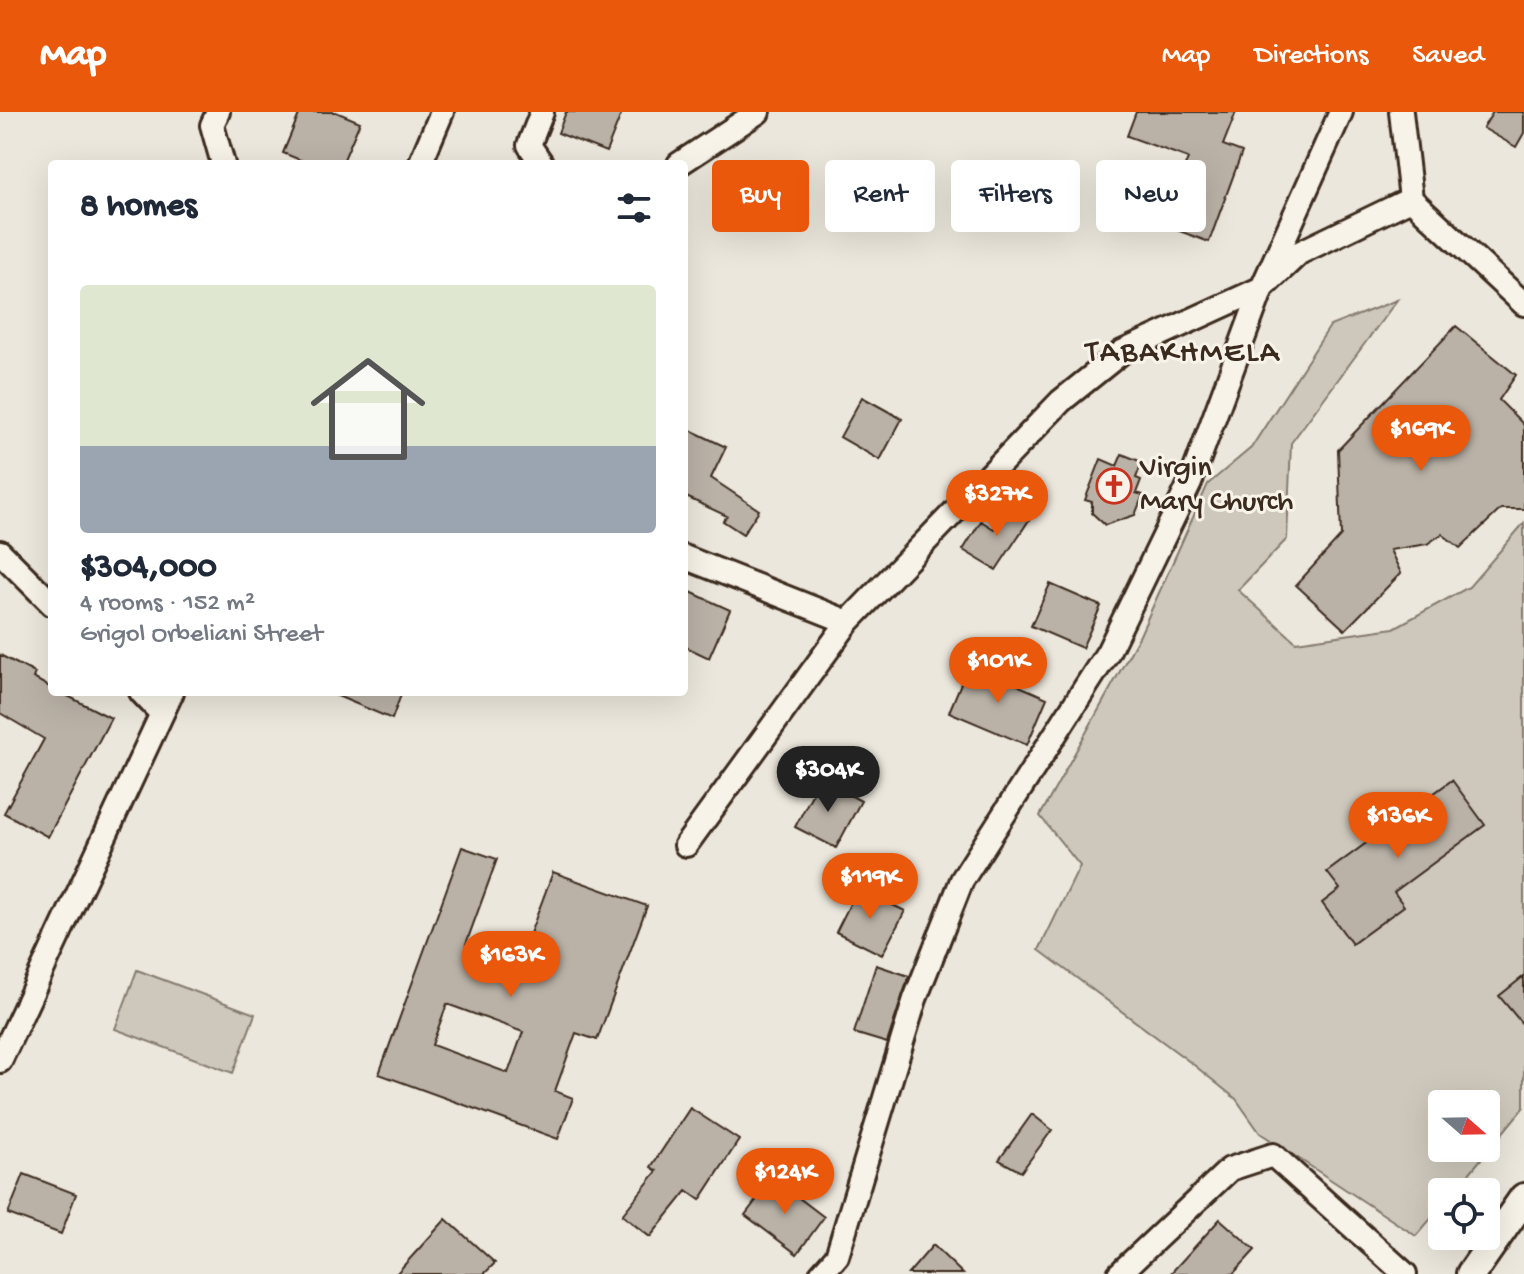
<!DOCTYPE html>
<meta charset="utf-8">
<style>
body{margin:0;font-family:"Gochi Hand",sans-serif;background:#f6f6f7;color:#1f2937;height:100vh;display:flex;flex-direction:column;font-size:30px;white-space:nowrap}
*{box-sizing:border-box;margin:0}
p{font-size:26px;color:#747a83}
.icon{flex:none;width:44px;height:44px;fill:none;stroke:currentColor;stroke-width:2;stroke-linecap:round;stroke-linejoin:round}
.map{position:relative;flex:1;overflow:hidden}
.sheet{position:absolute;left:48px;top:48px;width:640px;height:536px;display:flex;flex-direction:column;background:#fff;border-radius:8px;box-shadow:0 8px 32px #0002}
.sheet>*{flex:none}
.banner{position:absolute;left:712px;top:48px;width:692px;height:72px;display:flex;gap:16px}
.needle{width:52px;rotate:110deg}
.controls{position:absolute;left:1428px;top:978px;display:grid;gap:16px}
.controls a{display:grid;place-items:center;width:72px;height:72px;border-radius:8px;background:#fff;box-shadow:0 8px 32px #0002;font-size:40px}
.price{position:absolute;translate:-50% -68px;padding:0 18px;border-radius:28px;background:#ea580c;color:#fff;font-size:26px;line-height:52px;filter:drop-shadow(0 2px 4px #0008)}
.price::after{content:'';position:absolute;left:50%;top:48px;width:24px;height:18px;margin-left:-12px;background:inherit;clip-path:polygon(0 0,100% 0,50% 100%)}
.price.current{background:#222;color:#fff}
ul{padding:0;list-style:none}
li{display:grid;align-content:center;gap:16px;height:424px;padding:0 32px}
li+li{border-top:2px solid #e0e1e3}
li span{display:grid;place-items:center;height:248px;border-radius:8px;color:#555}
li>.icon{margin-inline-start:auto}
span .icon{width:144px;height:144px;fill:#fffc;stroke-width:1}
li b{font-size:34px}
h2{display:flex;justify-content:space-between;align-items:center;height:96px;padding:0 32px;font-size:34px}
.pill{padding:0 28px;border-radius:8px;background:#fff;box-shadow:0 8px 32px #0002;font-size:28px;line-height:72px}
.pill.current{background:#ea580c;color:#fff}
header{display:flex;align-items:center;gap:48px;box-sizing:border-box;height:112px;padding:0 40px;background:#ea580c;color:#fff}
header strong{font-size:38px}
nav{display:flex;gap:44px;margin-inline-start:auto;font-size:28px}
.map>svg:first-child{display:block}
.green{fill:#cec8bc;stroke:#84796d;stroke-width:2;fill-rule:evenodd}
.building{fill:#bab2a7;stroke:#3b2a1e;stroke-width:2;fill-rule:evenodd}
.lines{fill:none;stroke-linecap:round;stroke-linejoin:round}
.minor-casing{stroke:#3b2a1e;stroke-width:28}
.tertiary-casing{stroke:#3b2a1e;stroke-width:34}
.minor{stroke:#f7f3e8;stroke-width:22}
.tertiary{stroke:#f7f3e8;stroke-width:28}
.labels{text-anchor:middle;dominant-baseline:central;stroke-width:6;stroke-linejoin:round;paint-order:stroke}
.poi-label{font-size:30px;fill:#3b2a1e;stroke:#f7f3e8;text-anchor:start}
.neighbourhood-label{font-size:32px;letter-spacing:2px;fill:#3b2a1e;stroke:#f7f3e8}
</style>
<header>
<strong>Map</strong>
<nav><a>Map</a><a>Directions</a><a>Saved</a></nav>
</header>
<div class="map">
<svg width="1524" height="1162" viewBox="0 0 1524 1162">
<rect width="100%" height="100%" fill="#ece7dc"/>
<filter id="ink" filterUnits="userSpaceOnUse"><feTurbulence type="fractalNoise" baseFrequency=".0125" numOctaves="2"/><feDisplacementMap in="SourceGraphic" scale="16" xChannelSelector="R" yChannelSelector="G"/><feConvolveMatrix kernelMatrix="1 2 1 2 8 2 1 2 1" color-interpolation-filters="sRGB"/></filter>
<g filter="url(#ink)">
<path class="green" d="M1397,188l-106,143 -4,96 -49,51 58,52 98,-14 75,-41 55,-64v584l-70,85h-12v14l-26,30 -156,-103 -24,-34 -42,-34 -155,-115 41,-84 -40,-50 100,-181 68,-151 43,-36 79,-122zM1442,992h44v44h-44z
M137,858l118,44 -22,59 -118,-44z"/>
<path class="building" d="M300,0h36l24,10 -18,42h-32l-27,-11z
M566,0h56l-16,40 -48,-19z
M1136,0h100l-13,33 19,7 -33,90 -46,-17 25,-67 -61,-22z
M1493,0h31v21l-8,14 -33,-19z
M1456,214l60,49 -17,25 25,25v84h-23l-41,39 -18,-14 -15,10 -37,6 11,23 -56,57 -49,-45 45,-49 -3,-86z
M862,285l40,22 -22,41 -40,-23z
M684,315l42,20 -15,31 48,32 -16,24 -20,-13 4,-5 -43,-20z
M1122,342l20,8 -6,16 5,2 -5,13 7,2 -8,20 -30,10 -13,-12v-11l-7,-2 16,-41 16,7z
M1010,392l21,13 -35,53 -33,-20 18,-29 13,8z
M1050,472l51,22 -19,42 -51,-22z
M684,477l46,21 -21,48 -25,-12z
M0,543l35,18 -2,5 19,10v4h8l51,26 -63,119 -44,-24 40,-74 -44,-26z
M969,552l78,34 -20,47 -78,-33z
M328,580h74l-10,27z
M820,667l41,22 -25,47 -41,-21z
M1452,668l33,45 -91,67 10,14 -52,38 -30,-41 18,-14 -13,-17z
M462,735l35,12 -31,85 53,19 34,-91 94,34 -50,134 -21,-7 -21,58 18,7 -15,41 -179,-65zM447,892l76,28 -15,41 -76,-28z
M858,776l47,23 -23,44 -46,-23z
M876,853l33,11 -22,67 -33,-10z
M1524,864v50l-25,-30z
M690,996l49,32 -39,60 -13,-9 -37,46 -28,-22 35,-44 -6,-4z
M1032,1002l20,16 -31,42 -22,-12z
M24,1062l52,20 -15,40 -53,-20z
M773,1066l51,39 -27,37 -52,-39z
M446,1107l49,44 -11,11h-88z
M1220,1107l35,31 -22,24h-63z
M933,1133l30,29h-55z"/>
<g class="lines">
<defs>
<path id="minor" d="M218,0l-6,13 11,39
M1401,0l10,87 113,105
M420,52l22,-52
M542,52l-13,-19 13,-33
M679,52l79,-52
M0,440l52,52
M684,445l164,65
M141,580l20,21
M686,733l162,-223 213,-221 61,-49 140,-64 37,-35 112,-54
M0,949l172,-369
M821,1162l16,-18 78,-257 47,-119 146,-228 82,-169 72,-195 79,-176
M1119,1162l111,-105 43,-14 132,119"/>
<path id="tertiary" d="M1471,1162l53,-76"/>
</defs>
<use href="#minor" class="minor-casing"/>
<use href="#tertiary" class="tertiary-casing"/>
<use href="#minor" class="minor"/>
<use href="#tertiary" class="tertiary"/>
</g>
</g>
<defs>
<symbol id="church-ring" viewBox="-11 -11 22 22"><circle r="9.5" fill="#f7f3e8" stroke="#c8321e" stroke-width="1.5"/><path d="M-1.2-6h2.4v3.5h3.3v2.4h-3.3V6h-2.4V-.1h-3.3v-2.4h3.3Z" fill="#c8321e"/></symbol>
</defs>
<g fill-rule="evenodd">
<use href="#church-ring" x="1094" y="354" width="40" height="40"/>
</g>
<g class="labels">
<g class="poi-label">
<text x="1140" y="357">Virgin<tspan x="1140" dy="34">Mary Church</tspan></text>
</g>
<g class="neighbourhood-label">
<text x="1183" y="242">TABAKHMELA</text>
</g>
</g>
</svg>
<div class="controls">
<a><svg class="needle" viewBox="-14 -14 28 28"><path d="M0-13l5 13h-10z" fill="#e53935"/><path d="M0 13l5-13h-10z" fill="#747a83"/></svg></a>
<a><svg class="icon" aria-label="locate" viewBox="0 0 24 24"><circle cx="12" cy="12" r="6"/><path d="M12 2v4M12 18v4M2 12h4M18 12h4"/></svg></a>
</div>
<b class="price" style="left:1421px;top:361px">$169K</b>
<b class="price" style="left:997px;top:426px">$327K</b>
<b class="price" style="left:998px;top:593px">$101K</b>
<b class="price current" style="left:828px;top:702px">$304K</b>
<b class="price" style="left:1398px;top:748px">$136K</b>
<b class="price" style="left:870px;top:809px">$119K</b>
<b class="price" style="left:511px;top:887px">$163K</b>
<b class="price" style="left:785px;top:1104px">$124K</b>
<div class="banner">
<a class="pill current">Buy</a>
<a class="pill">Rent</a>
<a class="pill">Filters</a>
<a class="pill">New</a>
</div>
<section class="sheet">
<h2>8 homes<svg class="icon" aria-label="filters" viewBox="0 0 24 24"><path d="M4 7h16M4 17h16"/><circle cx="9" cy="7" r="2"/><circle cx="15" cy="17" r="2"/></svg></h2>
<ul>
<li><span style="background:linear-gradient(#dfe7d0 65%,#9aa5b1 0)"><svg class="icon" aria-label="home" viewBox="0 0 24 24"><path d="M3 11l9-7 9 7M6 9v11h12V9"/></svg></span><div><b>$304,000</b><p>4 rooms · 152 m²</p><p>Grigol Orbeliani Street</p></div></li>
</ul>
</section>
</div>
